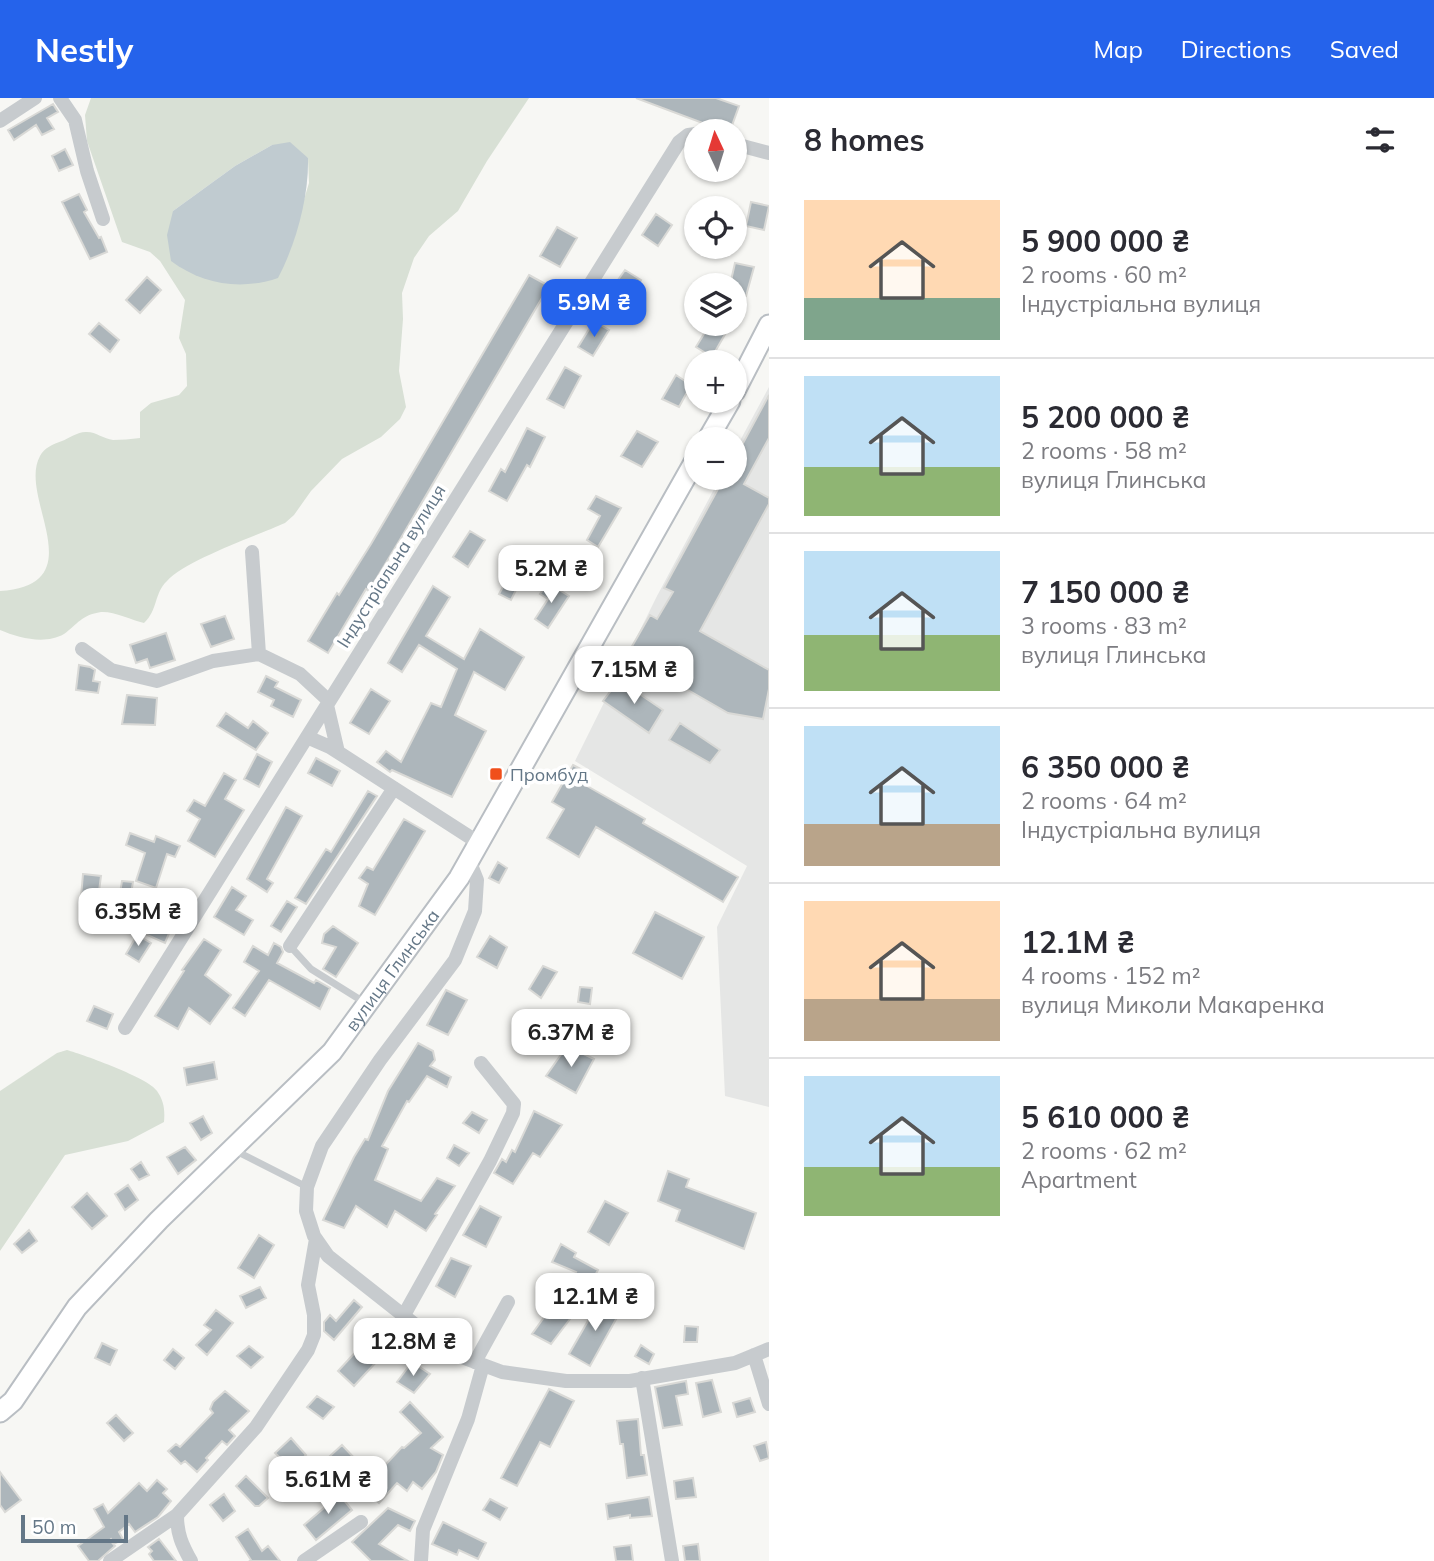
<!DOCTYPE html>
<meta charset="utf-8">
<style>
body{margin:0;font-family:Mulish,sans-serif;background:#f7f7f7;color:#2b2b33;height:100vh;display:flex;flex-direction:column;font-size:26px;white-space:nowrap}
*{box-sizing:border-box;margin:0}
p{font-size:23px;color:#7c7c81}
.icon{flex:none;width:38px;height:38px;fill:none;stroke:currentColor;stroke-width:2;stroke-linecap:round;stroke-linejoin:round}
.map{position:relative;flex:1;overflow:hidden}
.panel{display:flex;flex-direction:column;background:#fff;width:665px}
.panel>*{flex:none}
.needle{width:46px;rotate:356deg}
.buttons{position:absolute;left:684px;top:21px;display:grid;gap:14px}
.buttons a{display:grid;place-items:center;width:63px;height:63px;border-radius:50%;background:#fff;box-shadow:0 2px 5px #0004;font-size:35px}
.scale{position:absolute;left:21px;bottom:18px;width:107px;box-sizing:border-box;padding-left:7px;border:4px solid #647787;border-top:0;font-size:19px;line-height:24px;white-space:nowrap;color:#647787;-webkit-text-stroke:5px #fff;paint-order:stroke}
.price{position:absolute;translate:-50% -60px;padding:0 16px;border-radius:14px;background:#fff;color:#222;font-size:23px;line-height:46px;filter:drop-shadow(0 2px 4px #0008)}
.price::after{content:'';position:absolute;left:50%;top:42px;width:21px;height:16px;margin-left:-10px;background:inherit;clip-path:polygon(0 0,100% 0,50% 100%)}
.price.active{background:#2563eb;color:#fff}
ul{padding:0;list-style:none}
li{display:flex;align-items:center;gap:21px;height:175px;padding:0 35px}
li+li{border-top:2px solid #e1e1e2}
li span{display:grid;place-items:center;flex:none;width:196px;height:140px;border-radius:0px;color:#555}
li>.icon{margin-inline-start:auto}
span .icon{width:84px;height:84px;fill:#fffc;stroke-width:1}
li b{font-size:30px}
h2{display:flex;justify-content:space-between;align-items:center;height:84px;padding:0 35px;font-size:30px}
header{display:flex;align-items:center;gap:42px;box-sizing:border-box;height:98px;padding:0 35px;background:#2563eb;color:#fff}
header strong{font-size:33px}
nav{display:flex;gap:38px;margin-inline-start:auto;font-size:24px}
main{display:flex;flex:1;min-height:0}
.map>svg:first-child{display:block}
.built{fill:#e5e6e5}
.green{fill:#d8e0d5;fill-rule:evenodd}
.water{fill:#c0cbd0}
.building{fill:#adb6bb;stroke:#d9d9d6;stroke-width:2}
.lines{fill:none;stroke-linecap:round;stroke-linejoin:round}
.secondary-casing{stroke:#b9bec3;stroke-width:23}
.lane{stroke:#c7cbce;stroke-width:7}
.street{stroke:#c7cbce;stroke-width:14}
.secondary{stroke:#fff;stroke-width:19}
.poi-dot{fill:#f04f1b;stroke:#fff;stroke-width:2.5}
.labels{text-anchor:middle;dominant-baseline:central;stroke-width:7;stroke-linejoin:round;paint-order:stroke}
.street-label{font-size:18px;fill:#647787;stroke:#fff}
.poi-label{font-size:18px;fill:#647787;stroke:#fff;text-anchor:start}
</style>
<header>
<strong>Nestly</strong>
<nav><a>Map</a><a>Directions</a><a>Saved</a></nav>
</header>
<main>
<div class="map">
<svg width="769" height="1463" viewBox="0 0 769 1463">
<rect width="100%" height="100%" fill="#f7f7f4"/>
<path class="built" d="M769,289v720l-44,-11 -8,-169 30,-61 -172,-105 82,-165 63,-118h15v-28z"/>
<path class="green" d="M91,0h438l-42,63 -29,50 -29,25 -15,22 -12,35 1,26 -4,52 7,36 -6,12 -19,18 -39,22 -31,32 -17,24 -9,8c-29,13 -99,37 -118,58 -13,12 -9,29 -23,42 -12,-3 -31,-12 -43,-11 -20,3 -23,12 -37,22 -19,11 -45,4 -64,-4v-39c96,-7 17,-94 40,-135 4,-8 13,-12 22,-15 7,-3 17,-10 25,-9 9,0 17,7 26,8 8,0 18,-1 27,-2v-26l11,-9 28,-8 8,-9 -1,-32 -7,-16 6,-38 -25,-39 -10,-9 -28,-10 -35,-101 -2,-26zM272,47l36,13 1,25 -10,33 -126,-5 62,-45z
M67,952c17,5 82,28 90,41 7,10 8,19 7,31l-36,19 -63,14 -65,96v-160l57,-38z"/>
<path class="water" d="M290,44l18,16c1,38 -12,86 -30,120 -38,13 -76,6 -107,-17l-4,-26 6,-24 62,-45 37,-21z"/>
<path class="building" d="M636,0h80l23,8 -9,25h-6z
M53,6l5,8 -11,6 7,11 -12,6 -6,-10 -22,15 -6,-10z
M65,51l8,16 -14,6 -7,-15z
M79,96l8,16 -3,2 15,26 2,-1 6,15 -17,7 -28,-57z
M751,104l18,4 -5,24 -18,-4z
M656,116l16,11 -14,21 -16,-11z
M557,129l20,11 -17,29 -20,-11z
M735,165l19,4 -8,29 -11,-2v-9h-5z
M625,172l16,10 -17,25 -16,-11z
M529,177l20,11 -148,252 -32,53 -3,-2 -38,64 -20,-12 29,-48 2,2 32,-51z
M147,179l14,13 -21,23 -14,-13z
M594,223l15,9 -16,26 -15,-9z
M99,225l20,17 -9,12 -21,-18z
M710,226h10l8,5 -16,28 -16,-10z
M565,269l16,9 -17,32 -17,-9z
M676,277l15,10 -12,22 -17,-8z
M769,297v43l-25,46 25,14v6l-69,127 69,39v19l-6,30 -35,-6 -101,-58 23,-40 7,4 16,-27 -9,-4 60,-110h11v-20z
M527,330l18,9 -15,30 -3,-2 -20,36 -18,-10 12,-22 4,3z
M637,333l21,11 -16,25 -21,-11z
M596,398l25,12 -23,39 -11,-7 13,-24 -12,-7z
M470,433l15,9 -17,27 -15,-10z
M510,476l11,6 -10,20 -12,-6z
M548,485l21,13 -21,32 -13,-9 13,-20 -8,-5z
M433,488l17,11 -24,39 38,23 16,-30 44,28 -19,33 -31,-18 -19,43 31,16 -34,66 -60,-27 -2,2 -13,-10 9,-11 15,11 30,-59 10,4 16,-38 -38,-24 -17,27 -14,-9z
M225,518l9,23 -23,8 -10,-23z
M166,535l9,27 -25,8 -3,-9 -11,4 -6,-18z
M79,567l11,2 5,3 -2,11 7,1 -2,11 -22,-3z
M266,578l12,6 -3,5 26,13 -8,17 -22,-11 3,-6 -16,-8z
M619,582l44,30 -14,23 -46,-32z
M371,591l19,12 -21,33 -19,-11z
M127,597l30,3 -2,27 -33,-1z
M226,615l22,15 5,-7 15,12 -12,17 -39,-24z
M680,625l40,27 -10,13 -41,-23z
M257,656l15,8 -13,25 -15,-8z
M316,660l24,13 -8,15 -24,-13z
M573,667l13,7 -6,10 65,37 -2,4 95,54 -15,25 -127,-75 -17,30 -32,-19 17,-29 -12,-7z
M224,675l12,7 -11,19 19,11 -29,47 -27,-16 12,-22 -13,-8 7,-11 11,6z
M368,693l9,5 -71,108 -11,-6 31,-49 5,3z
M286,709l16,9 -35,63 6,4 -6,9 -20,-13z
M404,721l21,12 -50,84 -16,-9 9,-22 -9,-6 8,-11 6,3z
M130,735l24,9 2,-6 24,10 -5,11 -8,-3 -11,34 -20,-7 9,-28 -19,-8z
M498,764l9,6 -8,15 -10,-5z
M83,776l18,2 -3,23 -17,-2z
M122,783l11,1 -3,18 -11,-1z
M232,789l14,9 -10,14 17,10 -9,15 -30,-18z
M287,803l10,6 -16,25 -10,-6z
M655,814l49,25 -22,42 -49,-26z
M150,825l20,8 -5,12 -20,-9z
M333,828l25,17 -22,34 -13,-8 13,-22 -14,-4 2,-9z
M137,837l14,8 -12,19 -13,-8z
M490,838l17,11 -10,21 -20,-11z
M204,841l17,11 -16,25 26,20 -21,29 -21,-16 -11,21 -23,-13 29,-45 -2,-1z
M274,845l7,4 2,5 -6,11 37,20 2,-3 14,8 -10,21 -51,-29 -24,36 -12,-8 26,-37 -15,-9 9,-16 15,9z
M543,868l14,6 -16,26 -12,-9z
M580,889l12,1 -2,16 -12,-2z
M446,892l21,10 -19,35 -21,-10z
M94,908l19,8 -6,15 -20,-8z
M418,945l15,8 2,9 -5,6 21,11 -4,10 -20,-11 -18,26 -2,-1 -25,45 6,3 -13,31 46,21 16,-23 18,8 -20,28 2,1 -11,16 -31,-20 -8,16 -31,-21 -12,22 -21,-8 31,-63 11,-18 3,1 20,-49z
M567,948l27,13 -18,34 -30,-17z
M214,964l3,17 -30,6 -3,-17z
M534,1013l28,14 -22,32 -7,-4 -20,31 -19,-11 8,-14 4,3 6,-12 3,2z
M472,1014l15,8 -8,13 -16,-10z
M203,1018l9,17 -11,7 -11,-17z
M454,1047l15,8 -10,13 -12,-8z
M185,1049l11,13 -18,14 -11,-17z
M141,1064l8,13 -10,5 -8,-11z
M668,1073l21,8 -3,8 70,26 -12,36 -68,-28 4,-11 -22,-9z
M128,1087l10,15 -13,10 -10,-16z
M87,1095l20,23 -15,13 -20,-22z
M605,1103l23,12 -19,32 -21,-13z
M480,1108l21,11 -15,30 -23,-12z
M29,1132l8,11 -15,12 -8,-9z
M259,1137l15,10 -20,33 -16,-10z
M561,1146l15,9 -2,4 24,13 -12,22 3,2 -38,50 -19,-10 13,-18 4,2 27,-46 -24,-10z
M451,1160l20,8 -16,31 -19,-11z
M260,1189l6,11 -20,10 -6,-12z
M354,1202l8,7 -28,33 -10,-9v-9l6,-7 6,6z
M600,1202l20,12 -30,54 -21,-12z
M216,1212l17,13 -26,32 -11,-10 15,-15 -7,-5z
M685,1228l13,1 -1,15h-13z
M102,1245l15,7 -7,15 -15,-7z
M363,1246l16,15 -25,27 -16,-15z
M641,1247l13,9 -5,10 -14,-8z
M249,1248l14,11 -12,11 -14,-12z
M173,1251l11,9 -9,11 -11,-9z
M412,1264l18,12 -16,19 -17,-11z
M712,1282l9,32 -18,5 -7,-34z
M686,1283l2,13 -12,2 6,29 -19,3 -8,-41z
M549,1291l25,12 -24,46 -10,-5 -23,44 -16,-8z
M225,1293l24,20 -20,19 6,6 -8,9 -5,-4 -16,17 2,2 -11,12 -12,-11 -4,3 -13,-13 8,-7 4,3 33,-34 -3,-4 3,-7z
M317,1298l17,11 -11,12 -16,-12z
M750,1300l5,14 -18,5 -4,-14z
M410,1304l33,35 -12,11 12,7 -7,17 -14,17 -9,-7 -6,9 -10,-8 -18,20 -14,-12 9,-10 -2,-2 30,-32 2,1 17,-15 -21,-21z
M116,1317l17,18 -9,8 -17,-18z
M638,1321l3,36h3l3,20 -20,3 -4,-34h-3l-3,-23z
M291,1340l15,17 -14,14 -17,-16z
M766,1344l3,16 -9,3 -6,-15z
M342,1347l15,16 -12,11 -15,-16z
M0,1374l21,28 -16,12 -5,-7z
M246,1378l22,22 -9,8h-4l-19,-20z
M693,1380l3,19 -20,2 -2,-18z
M157,1382l10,9 -4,4 8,8 -13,16 -23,15 -6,-8 -10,8 4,7 -9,5 -3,-5 -1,1 5,6 -17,15h-9l-11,-15 26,-19 -10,-18 9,-5 5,9 31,-30 8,8z
M224,1396l11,17 -12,10 -13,-16z
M339,1396l13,16 -36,30 -12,-15 21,-18 -3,-4 8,-7z
M649,1399l3,19 -22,2v-3l-22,4 -2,-15z
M490,1401l17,9 -7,12 -17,-10z
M388,1410l27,13 -5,10 -12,-6 -19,19 29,17h-37l-19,-19z
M443,1424l43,21 -8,16 -19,-9 -2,5 -25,-11z
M248,1431l14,22 6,-5 12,15h-31l2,-1 -15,-23z
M159,1441l17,22h-22l-5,-7 3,-3 -4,-4z
M698,1446l2,17h-15l-2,-15z
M631,1447l2,16h-17l-2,-14z"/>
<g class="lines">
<defs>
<g id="secondary">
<path d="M735,293l34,-66"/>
<path d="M708,341l22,-38"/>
<path id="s1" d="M0,1314l13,-11 64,-94 82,-87 173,-168 127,-174 237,-419"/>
</g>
</defs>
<use href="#secondary" class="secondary-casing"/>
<path class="lane" d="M290,848l21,23 56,35
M232,1051l75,38"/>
<path class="street" d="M60,0l15,22 12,51 16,48
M0,23l35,-23
M735,46l34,9
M252,454l7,102
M82,551l29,21 46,11 56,-20 46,-7 41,20 29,27
M327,607l11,47
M307,639l23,10 149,96
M469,762l8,20 -2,31 -20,49 -75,100 -58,86 -15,41 -1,24 8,25 14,20 123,97 51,19 64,9h64l105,-18 34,-14
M290,848l104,-158
M125,930l554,-886 9,-7 8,-1
M404,1217l86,-154 23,-48 1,-9 -33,-41
M754,1257l15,49
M475,1264l33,-60
M642,1280l30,183
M177,1417c0,19 5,30 14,46
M110,1463l67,-46 79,-88 52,-77 6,-15v-20l-6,-30 8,-46
M304,1463l57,-39
M421,1463l2,-31 45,-111 15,-54"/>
<use href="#secondary" class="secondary"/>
</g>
<rect class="poi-dot" x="489" y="669" width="14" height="14" rx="3.5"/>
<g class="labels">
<g class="street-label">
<text transform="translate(391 468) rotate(-58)">Індустріальна вулиця</text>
<text stroke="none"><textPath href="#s1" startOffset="593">вулиця Глинська</textPath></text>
</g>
<g class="poi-label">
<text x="510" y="676">Промбуд</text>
</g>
</g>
</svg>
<div class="buttons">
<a><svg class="needle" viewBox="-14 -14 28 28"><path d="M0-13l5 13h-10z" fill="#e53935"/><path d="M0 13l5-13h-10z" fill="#7c7c81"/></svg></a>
<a><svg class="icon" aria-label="locate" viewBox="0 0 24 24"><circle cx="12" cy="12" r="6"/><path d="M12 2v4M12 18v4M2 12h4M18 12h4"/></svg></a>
<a><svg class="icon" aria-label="layers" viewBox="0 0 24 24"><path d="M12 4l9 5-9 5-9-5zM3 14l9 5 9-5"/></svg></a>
<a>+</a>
<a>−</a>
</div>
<div class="scale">50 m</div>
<b class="price active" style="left:594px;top:241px">5.9M ₴</b>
<b class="price" style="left:551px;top:507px">5.2M ₴</b>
<b class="price" style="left:634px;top:608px">7.15M ₴</b>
<b class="price" style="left:138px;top:850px">6.35M ₴</b>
<b class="price" style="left:571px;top:971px">6.37M ₴</b>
<b class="price" style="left:595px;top:1235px">12.1M ₴</b>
<b class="price" style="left:413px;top:1280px">12.8M ₴</b>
<b class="price" style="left:328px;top:1418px">5.61M ₴</b>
</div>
<section class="panel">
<h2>8 homes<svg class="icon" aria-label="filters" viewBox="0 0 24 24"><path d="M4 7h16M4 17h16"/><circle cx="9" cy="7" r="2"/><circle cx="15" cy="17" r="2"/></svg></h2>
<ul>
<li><span style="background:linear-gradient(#ffd9b3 70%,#7fa58c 0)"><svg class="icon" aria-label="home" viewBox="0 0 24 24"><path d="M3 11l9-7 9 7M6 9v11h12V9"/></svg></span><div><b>5 900 000 ₴</b><p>2 rooms · 60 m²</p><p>Індустріальна вулиця</p></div></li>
<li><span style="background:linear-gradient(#bfe0f5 65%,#8fb573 0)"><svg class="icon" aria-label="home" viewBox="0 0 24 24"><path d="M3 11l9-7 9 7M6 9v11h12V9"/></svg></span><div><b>5 200 000 ₴</b><p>2 rooms · 58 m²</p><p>вулиця Глинська</p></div></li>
<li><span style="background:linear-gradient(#bfe0f5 60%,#8fb573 0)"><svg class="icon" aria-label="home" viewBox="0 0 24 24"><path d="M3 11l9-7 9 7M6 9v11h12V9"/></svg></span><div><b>7 150 000 ₴</b><p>3 rooms · 83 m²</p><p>вулиця Глинська</p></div></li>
<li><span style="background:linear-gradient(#bfe0f5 70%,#b9a48a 0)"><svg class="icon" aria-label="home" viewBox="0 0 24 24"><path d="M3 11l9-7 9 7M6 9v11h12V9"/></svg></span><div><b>6 350 000 ₴</b><p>2 rooms · 64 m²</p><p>Індустріальна вулиця</p></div></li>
<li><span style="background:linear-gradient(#ffd9b3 70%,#b9a48a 0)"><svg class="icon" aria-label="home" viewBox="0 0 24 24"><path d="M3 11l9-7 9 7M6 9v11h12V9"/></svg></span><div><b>12.1M ₴</b><p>4 rooms · 152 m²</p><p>вулиця Миколи Макаренка</p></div></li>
<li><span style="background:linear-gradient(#bfe0f5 65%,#8fb573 0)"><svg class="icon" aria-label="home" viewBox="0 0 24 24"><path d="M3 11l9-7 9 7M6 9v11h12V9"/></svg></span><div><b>5 610 000 ₴</b><p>2 rooms · 62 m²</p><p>Apartment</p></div></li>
</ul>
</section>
</main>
